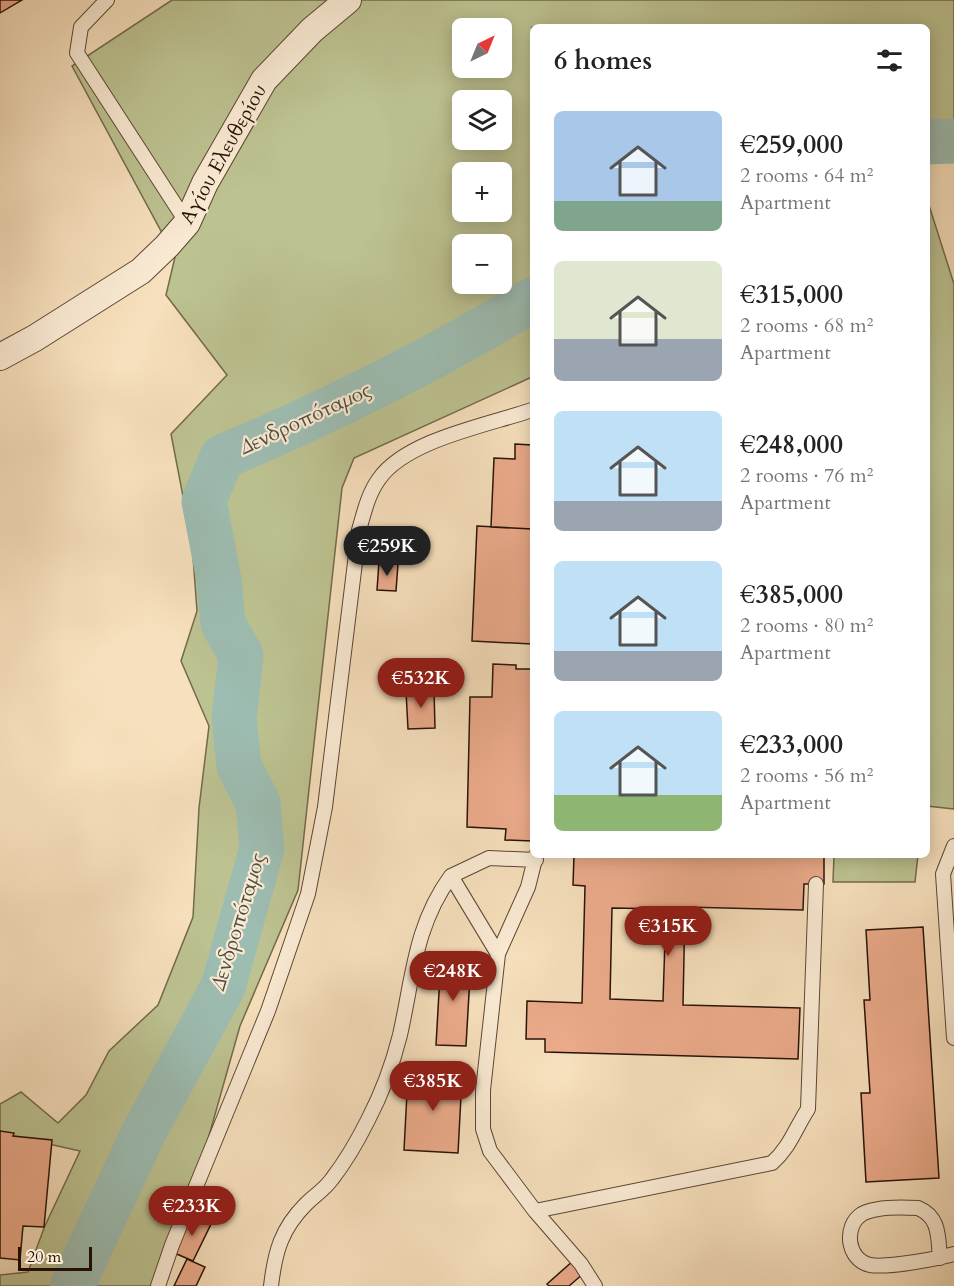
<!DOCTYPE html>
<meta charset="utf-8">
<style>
body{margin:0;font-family:Cardo,serif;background:#f6f6f6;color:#222;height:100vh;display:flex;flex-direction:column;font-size:22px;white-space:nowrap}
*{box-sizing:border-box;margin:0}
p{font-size:20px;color:#767676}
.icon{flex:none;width:33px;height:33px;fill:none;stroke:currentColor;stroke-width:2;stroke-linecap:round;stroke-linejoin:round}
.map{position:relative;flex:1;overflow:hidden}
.side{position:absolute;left:530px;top:24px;width:400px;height:834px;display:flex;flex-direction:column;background:#fff;border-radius:9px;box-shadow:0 3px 15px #0003}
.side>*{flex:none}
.needle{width:39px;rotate:43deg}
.fabs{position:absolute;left:452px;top:18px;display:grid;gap:12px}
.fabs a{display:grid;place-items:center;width:60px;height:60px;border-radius:9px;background:#fff;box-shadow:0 3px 15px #0003;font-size:30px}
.scale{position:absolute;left:18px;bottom:15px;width:74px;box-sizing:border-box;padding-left:6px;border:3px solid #281207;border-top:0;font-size:16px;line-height:21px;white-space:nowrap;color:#281207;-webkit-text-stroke:4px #faebd4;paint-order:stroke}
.price{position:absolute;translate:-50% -51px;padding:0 14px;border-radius:21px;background:#8f2418;color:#fff;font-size:20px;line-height:39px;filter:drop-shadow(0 2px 3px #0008)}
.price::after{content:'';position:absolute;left:50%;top:36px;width:18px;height:14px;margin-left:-9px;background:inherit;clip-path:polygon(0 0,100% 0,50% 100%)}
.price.active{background:#222;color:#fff}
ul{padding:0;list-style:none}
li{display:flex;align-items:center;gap:18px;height:150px;padding:0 24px}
li span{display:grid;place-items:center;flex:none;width:168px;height:120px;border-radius:9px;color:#555}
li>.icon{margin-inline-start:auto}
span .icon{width:72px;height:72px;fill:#fffc;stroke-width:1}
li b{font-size:26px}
h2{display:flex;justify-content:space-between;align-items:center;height:72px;padding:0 24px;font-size:26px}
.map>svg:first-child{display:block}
.green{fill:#bdc291;stroke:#726a4c;stroke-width:1.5;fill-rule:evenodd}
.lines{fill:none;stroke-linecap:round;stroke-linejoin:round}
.river{stroke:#9dbdb2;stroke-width:45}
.building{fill:#ecab8b;stroke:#281207;stroke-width:1.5;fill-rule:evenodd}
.service-casing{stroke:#5c4634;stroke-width:16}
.minor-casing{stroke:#5c4634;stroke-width:28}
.service{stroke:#faebd4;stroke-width:14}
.minor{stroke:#faebd4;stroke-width:26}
.labels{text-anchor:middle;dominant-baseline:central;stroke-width:4.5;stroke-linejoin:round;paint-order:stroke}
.street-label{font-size:20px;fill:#281207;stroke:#faebd4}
.water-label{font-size:21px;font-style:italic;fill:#514e43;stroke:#faebd4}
</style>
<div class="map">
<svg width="954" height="1286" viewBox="0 0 954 1286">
<rect width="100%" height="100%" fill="#f7e0bd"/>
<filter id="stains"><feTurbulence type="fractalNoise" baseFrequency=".00333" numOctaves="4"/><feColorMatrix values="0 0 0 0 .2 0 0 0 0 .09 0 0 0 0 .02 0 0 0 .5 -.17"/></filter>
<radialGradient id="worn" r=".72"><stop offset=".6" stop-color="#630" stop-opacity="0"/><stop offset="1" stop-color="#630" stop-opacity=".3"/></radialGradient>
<path class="green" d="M172,0h782v155l-27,6v-134h-395v350l-178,81 -12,30 -44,402 -58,136 -37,131 -50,129h-153v-11l28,-3 16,-44 36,-77 -80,-18v-29l21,-12 37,31 28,-28 23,-44 49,-46 35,-88 6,-109 10,-82 -28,-65 16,-50 -5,-68 -21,-109 56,-59 -61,-80 9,-38 -103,-191zM462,28h39v40h-39zM462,100h39v40h-39zM462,172h39v40h-39zM462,244h39v40h-39z
M927,199l27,85v525l-27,-3z
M834,855h84l-3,27h-82z"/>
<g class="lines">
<path class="river" d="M927,142l27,-1
M72,1286l72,-154 79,-145 39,-139 -4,-45 -19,-37 -5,-47 7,-64 -18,-31 -4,-44 -15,-79 18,-44c107,-45 211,-97 310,-157"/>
</g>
<path class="building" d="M0,0h22l-22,13z
M515,444l17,1v84l-41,-2 3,-69 21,1z
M477,526l55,3v115l-60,-3z
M379,562l19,2 -2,27 -19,-1z
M420,663l18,1 -1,17 -18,-1z
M493,664l23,1v4h16v172l-27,-1 1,-11 -39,-2 3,-130h22z
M434,690l1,38 -27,1 -2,-38z
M574,855h250v29h-20l-1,26 -118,-3 -2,98 117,3 -2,51 -253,-7v-13h-19l1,-38 55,2 3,-117 -12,-1zM612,908l54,1 -3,92 -53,-2z
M923,927l16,251 -73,4 -5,-89h9l-6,-93h6l-4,-70z
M441,957l30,2 -5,87 -30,-1z
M427,1063l13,1 -1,12 23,1 -4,76 -54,-3 4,-76 18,1z
M0,1131l14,2 -1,3 39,4 -8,87 -21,-1 -3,34 -20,-2z
M191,1212l21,10 -19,39 -21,-9z
M187,1259l18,8 -9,19h-22z
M574,1260l10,13 -15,13h-20l-2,-2z"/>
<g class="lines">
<defs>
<path id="service" d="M107,0l-26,27 -4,26 110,170
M954,846l-11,28 11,164
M536,855l-8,32 -30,67 -15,136v39l7,22 45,60 46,53 14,22
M498,954l-47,-78 38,-18 47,2
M535,1211l237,-48c18,-16 23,-34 36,-54l8,-225
M940,1258c-2,-21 0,-41 -22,-50 -16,-1 -42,-2 -56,6 -19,12 -15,46 8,51 18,3 66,-6 84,-11
M158,1286l14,-41 96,-234 40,-117 17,-87 34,-277c5,-17 9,-36 20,-51 27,-39 109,-54 153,-69
M271,1286c4,-34 10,-57 35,-82 8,-8 19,-15 26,-25 14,-18 26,-39 36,-59 13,-25 25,-57 32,-85 13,-58 15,-110 51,-159"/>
<path id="minor" d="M0,357l35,-19 106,-67 26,-25 20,-23 18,-40 59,-103 48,-50 36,-30"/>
</defs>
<use href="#service" class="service-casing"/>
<use href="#minor" class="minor-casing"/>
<use href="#service" class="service"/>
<use href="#minor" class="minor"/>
</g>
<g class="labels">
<g class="street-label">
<text transform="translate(223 154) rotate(-61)">Αγίου Ελευθερίου</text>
</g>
<g class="water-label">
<text transform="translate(305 419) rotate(-25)">Δενδροπόταμος</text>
<text transform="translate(238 922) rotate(-73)">Δενδροπόταμος</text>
</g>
</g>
<rect width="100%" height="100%" filter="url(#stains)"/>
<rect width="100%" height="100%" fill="url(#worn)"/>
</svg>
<div class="fabs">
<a><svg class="needle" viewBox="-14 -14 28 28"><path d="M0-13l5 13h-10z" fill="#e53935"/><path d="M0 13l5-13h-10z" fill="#767676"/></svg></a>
<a><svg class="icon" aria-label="layers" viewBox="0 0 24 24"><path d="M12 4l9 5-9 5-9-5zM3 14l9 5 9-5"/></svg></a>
<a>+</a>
<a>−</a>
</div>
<div class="scale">20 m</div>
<b class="price active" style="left:387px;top:577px">€259K</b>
<b class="price" style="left:421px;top:709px">€532K</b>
<b class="price" style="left:668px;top:957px">€315K</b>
<b class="price" style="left:453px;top:1002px">€248K</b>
<b class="price" style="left:433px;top:1112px">€385K</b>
<b class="price" style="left:192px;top:1237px">€233K</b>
<section class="side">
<h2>6 homes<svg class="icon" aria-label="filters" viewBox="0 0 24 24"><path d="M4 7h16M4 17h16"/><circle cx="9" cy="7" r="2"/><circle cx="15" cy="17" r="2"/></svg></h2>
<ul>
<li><span style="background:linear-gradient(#a9c7e8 75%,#7fa58c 0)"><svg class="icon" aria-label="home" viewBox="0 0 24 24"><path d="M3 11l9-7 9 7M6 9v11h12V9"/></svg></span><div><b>€259,000</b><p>2 rooms · 64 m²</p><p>Apartment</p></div></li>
<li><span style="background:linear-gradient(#dfe7d0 65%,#9aa5b1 0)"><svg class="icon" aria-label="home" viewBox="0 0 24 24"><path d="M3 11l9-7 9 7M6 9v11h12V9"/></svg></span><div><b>€315,000</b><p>2 rooms · 68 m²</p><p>Apartment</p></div></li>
<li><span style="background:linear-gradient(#bfe0f5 75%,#9aa5b1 0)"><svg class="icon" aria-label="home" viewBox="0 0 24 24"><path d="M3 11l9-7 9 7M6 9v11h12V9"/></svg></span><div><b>€248,000</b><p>2 rooms · 76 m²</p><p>Apartment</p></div></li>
<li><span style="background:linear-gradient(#bfe0f5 75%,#9aa5b1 0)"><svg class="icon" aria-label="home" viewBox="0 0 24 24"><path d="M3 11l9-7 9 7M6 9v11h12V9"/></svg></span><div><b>€385,000</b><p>2 rooms · 80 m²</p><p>Apartment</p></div></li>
<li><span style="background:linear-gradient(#bfe0f5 70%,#8fb573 0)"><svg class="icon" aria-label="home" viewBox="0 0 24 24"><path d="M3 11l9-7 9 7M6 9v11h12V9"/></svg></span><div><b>€233,000</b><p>2 rooms · 56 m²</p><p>Apartment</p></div></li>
</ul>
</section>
</div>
